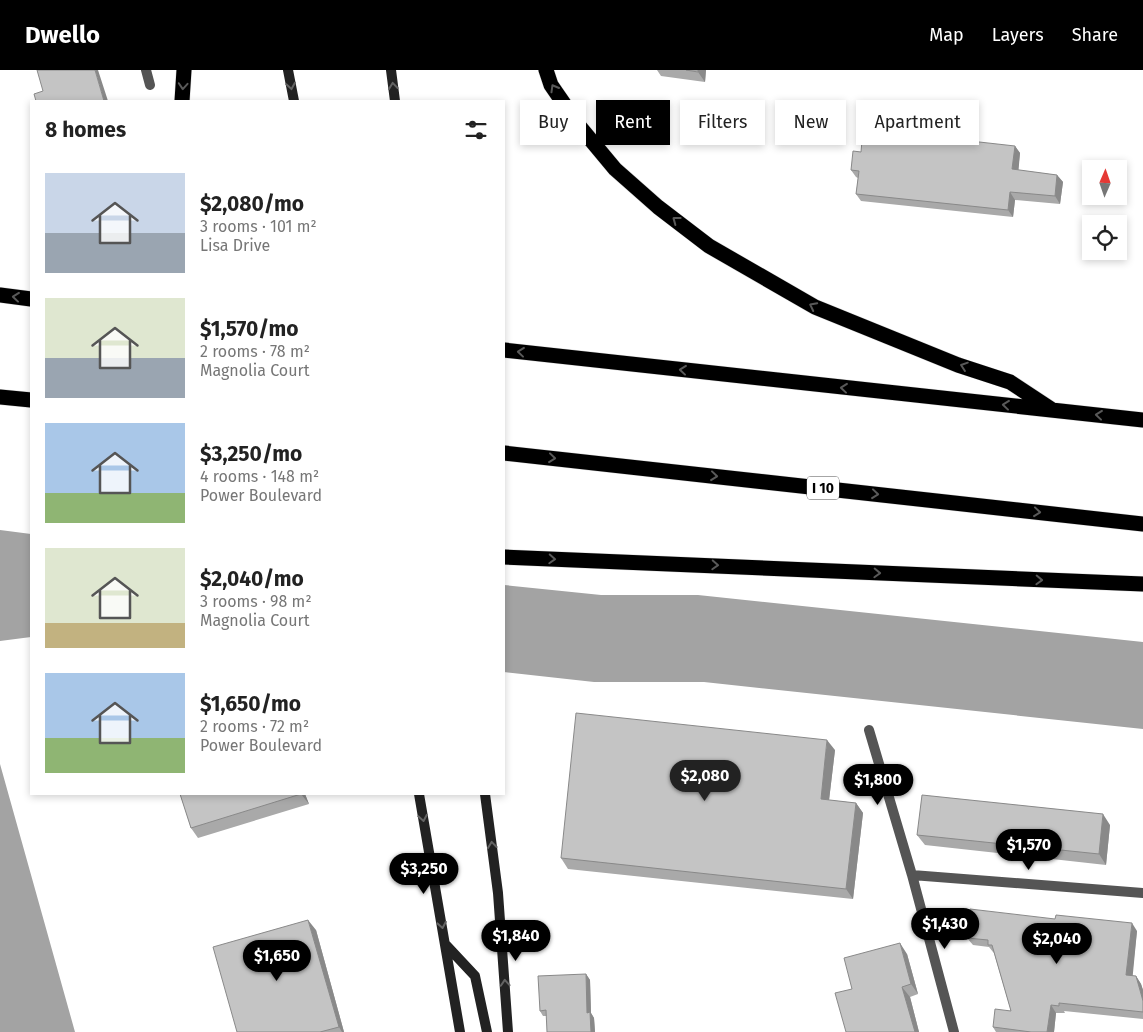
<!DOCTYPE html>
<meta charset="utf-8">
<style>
body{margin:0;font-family:"Fira Sans",sans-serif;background:#f2f2f2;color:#222;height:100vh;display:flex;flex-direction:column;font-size:19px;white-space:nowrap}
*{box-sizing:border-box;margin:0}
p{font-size:16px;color:#767676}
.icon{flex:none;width:28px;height:28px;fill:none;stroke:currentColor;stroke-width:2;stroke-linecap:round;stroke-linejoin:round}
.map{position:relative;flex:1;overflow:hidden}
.sheet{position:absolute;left:30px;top:30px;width:475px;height:695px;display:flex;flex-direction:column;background:#fff;border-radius:0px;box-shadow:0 2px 8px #0003}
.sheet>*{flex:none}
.hud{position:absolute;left:520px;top:30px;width:475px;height:45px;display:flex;gap:10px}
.needle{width:32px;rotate:2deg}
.fabs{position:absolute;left:1082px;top:90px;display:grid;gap:10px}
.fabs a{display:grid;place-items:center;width:45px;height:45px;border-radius:0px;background:#fff;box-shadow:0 2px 8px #0003;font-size:25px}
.price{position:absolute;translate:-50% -42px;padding:0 11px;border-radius:18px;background:#000;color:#fff;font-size:16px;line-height:32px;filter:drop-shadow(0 1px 2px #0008)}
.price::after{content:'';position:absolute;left:50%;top:30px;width:15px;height:11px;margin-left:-8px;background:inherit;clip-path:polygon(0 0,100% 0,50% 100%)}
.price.on{background:#222;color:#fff}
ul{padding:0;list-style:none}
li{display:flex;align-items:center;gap:15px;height:125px;padding:0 15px}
li span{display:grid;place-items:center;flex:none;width:140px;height:100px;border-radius:0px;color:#555}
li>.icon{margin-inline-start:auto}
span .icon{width:60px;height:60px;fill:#fffc;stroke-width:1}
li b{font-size:21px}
h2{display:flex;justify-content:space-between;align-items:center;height:60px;padding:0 15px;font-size:21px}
.pill{padding:0 18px;border-radius:0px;background:#fff;box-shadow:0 2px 8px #0003;font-size:18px;line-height:45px}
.pill.on{background:#000;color:#fff}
header{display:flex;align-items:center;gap:30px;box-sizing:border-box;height:70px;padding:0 25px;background:#000;color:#fff}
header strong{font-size:24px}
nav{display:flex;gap:28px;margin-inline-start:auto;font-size:18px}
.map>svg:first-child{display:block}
.water{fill:#a3a3a3}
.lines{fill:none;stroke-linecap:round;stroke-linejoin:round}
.highway-casing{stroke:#dbdbdb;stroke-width:16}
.street{stroke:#555;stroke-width:10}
.secondary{stroke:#222;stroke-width:10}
.highway{stroke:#000;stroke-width:15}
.wall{fill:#a9a9a9}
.shaded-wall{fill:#898989}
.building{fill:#c4c4c4;stroke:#898989}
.oneway{stroke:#595959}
.oneway2{stroke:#646464}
.labels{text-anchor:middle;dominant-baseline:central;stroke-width:4;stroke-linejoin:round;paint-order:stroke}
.shield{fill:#fff;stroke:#4c4c4c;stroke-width:1}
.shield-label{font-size:14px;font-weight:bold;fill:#000}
</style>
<header>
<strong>Dwello</strong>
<nav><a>Map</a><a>Layers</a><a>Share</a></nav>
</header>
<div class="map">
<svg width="1143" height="962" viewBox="0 0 1143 962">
<rect width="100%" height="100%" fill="#fff"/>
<path class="water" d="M0,460l31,4v103l-31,4z
M504,515l97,10h97l445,47v87l-439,-47h-110l-90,-10z
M0,694l75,268h-75z"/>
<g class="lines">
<defs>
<path id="highway" d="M546,0l5,15 29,42 35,42 43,38 51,39 106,61 143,58 52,17 41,27
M182,31l2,-31
M0,225l31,4
M504,280l639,70
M0,327l31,3
M504,383l639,71
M504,487l639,27"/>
</defs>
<use href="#highway" class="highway-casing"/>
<path class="street" d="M146,0l4,15
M869,660l43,145 42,157
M912,805l231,18"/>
<path class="secondary" d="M288,0l6,31
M391,0l4,31
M419,724l41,238
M485,724l13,99 10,139
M446,875l29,31 12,56"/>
<use href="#highway" class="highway"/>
</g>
<path class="wall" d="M657,0h49l-1,12 -44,-6z
M1015,76l5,7 -2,17 39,5 6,7 -3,22 -45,-4 -2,17 -152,-16 -5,-7 2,-16 -2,-1 -5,-7 10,-18z
M835,680l-6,50 27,3 7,10 -10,86 -285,-30 -7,-11z
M180,724h125l4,10 -111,34 -7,-10z
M1110,755l-4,40 -181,-20 -8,-10z
M316,860l28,102h-107z
M965,861h172l-5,45h4l5,8 2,6v29l-79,-8 1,2h-9l-2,19h-58l-3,-5 18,-16 -17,-58 -1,-1 -4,-5 -16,-2 -6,-7v-3z
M907,884l11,40 -8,3 9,35h-73l6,-43z
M586,904l4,6 1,33 3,5 1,14h-48v-16h-4l-3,-5z"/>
<path class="shaded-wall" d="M95,0h3l10,31h-4z
M698,0h8l-1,12 -7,-10z
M1015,76l5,7 -2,23 -6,-7z
M1057,105l6,7 -3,22 -5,-8z
M1010,122l5,8 -2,17 -5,-7z
M827,670l8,10 -7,59 -7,-10z
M301,724h4l4,10z
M856,733l7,10 -10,86 -7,-10z
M1103,744l7,11 -4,40 -7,-11z
M308,850l8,10 28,102h-2l-3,-5z
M1132,853l5,8 -5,52 -6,-8z
M900,873l7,11 11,40 -7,-10z
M586,904l4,6 1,33 3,5 1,14h-4l-4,-19z
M1136,906l5,8 2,6v11z
M902,917l8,10 9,35h-4z
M1051,935l5,8 -2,19h-7z"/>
<path class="building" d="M37,0h58l9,31h-68l-2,-7 9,-3z
M686,0h12v2z
M863,59l152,17 -3,23 45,6 -2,21 -45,-4 -2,18 -152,-16 3,-23 -8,-1 2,-19 8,1z
M576,643l251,27 -6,59 35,4 -10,86 -285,-31z
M180,724h121l-110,34z
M922,725l181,19 -4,40 -182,-19z
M970,839l85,10 1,-4 76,8 -6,52 10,1 7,25v11l-84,-9v3l-8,-1 -4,27h-16l-38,-5 2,-18 16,2 -19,-66h-4v-5l-21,-2 1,-6 -3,-1z
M308,850l31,107 -19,5h-83l-24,-85z
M900,873l11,41 -9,3 13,45h-69l-11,-39 17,-4 -8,-31z
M586,904l1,39 3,-1 1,20h-44l-1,-22 -6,1 -2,-35z"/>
<defs><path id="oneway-chevron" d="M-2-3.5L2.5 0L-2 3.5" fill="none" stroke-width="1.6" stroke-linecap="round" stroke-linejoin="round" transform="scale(1.25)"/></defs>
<g class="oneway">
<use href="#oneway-chevron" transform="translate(183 16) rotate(94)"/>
<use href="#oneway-chevron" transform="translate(554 18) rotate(-120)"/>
<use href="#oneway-chevron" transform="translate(676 150) rotate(-143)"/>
<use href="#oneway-chevron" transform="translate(16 227) rotate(-174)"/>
<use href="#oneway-chevron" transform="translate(813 236) rotate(-153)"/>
<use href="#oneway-chevron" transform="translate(521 282) rotate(-174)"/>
<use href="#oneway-chevron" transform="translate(964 296) rotate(-161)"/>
<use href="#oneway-chevron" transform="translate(683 300) rotate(-174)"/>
<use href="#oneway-chevron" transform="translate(844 318) rotate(-174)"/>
<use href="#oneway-chevron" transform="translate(1006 335) rotate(-174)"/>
<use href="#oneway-chevron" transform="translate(1099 345) rotate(-174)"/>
<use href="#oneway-chevron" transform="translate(552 388) rotate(6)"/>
<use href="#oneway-chevron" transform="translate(714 406) rotate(6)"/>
<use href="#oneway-chevron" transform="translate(875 424) rotate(6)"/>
<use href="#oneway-chevron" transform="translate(1037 442) rotate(6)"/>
<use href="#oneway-chevron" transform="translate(552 489) rotate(3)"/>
<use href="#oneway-chevron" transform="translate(715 495) rotate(3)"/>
<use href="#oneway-chevron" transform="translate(877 503) rotate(2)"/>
<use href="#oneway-chevron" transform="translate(1039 510) rotate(2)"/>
</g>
<g class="oneway2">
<use href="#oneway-chevron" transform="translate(291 16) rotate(81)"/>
<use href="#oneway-chevron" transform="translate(393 16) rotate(-97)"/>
<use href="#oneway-chevron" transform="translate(423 748) rotate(80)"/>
<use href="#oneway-chevron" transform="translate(492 775) rotate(-97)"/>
<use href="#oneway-chevron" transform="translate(442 855) rotate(80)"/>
<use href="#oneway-chevron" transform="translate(505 913) rotate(-94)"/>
</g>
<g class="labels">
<rect class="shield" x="807" y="406.5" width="32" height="23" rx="4"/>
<g class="shield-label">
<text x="823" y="418">I 10</text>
</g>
</g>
</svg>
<div class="fabs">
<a><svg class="needle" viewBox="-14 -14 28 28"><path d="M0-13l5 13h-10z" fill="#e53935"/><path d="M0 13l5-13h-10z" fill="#767676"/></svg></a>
<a><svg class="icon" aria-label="locate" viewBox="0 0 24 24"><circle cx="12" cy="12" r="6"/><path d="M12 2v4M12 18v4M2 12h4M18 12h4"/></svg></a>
</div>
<b class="price on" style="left:705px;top:732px">$2,080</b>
<b class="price" style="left:878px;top:736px">$1,800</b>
<b class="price" style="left:1029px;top:801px">$1,570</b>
<b class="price" style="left:424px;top:825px">$3,250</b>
<b class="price" style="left:945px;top:880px">$1,430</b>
<b class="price" style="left:516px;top:892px">$1,840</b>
<b class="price" style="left:1057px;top:895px">$2,040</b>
<b class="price" style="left:277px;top:912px">$1,650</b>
<div class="hud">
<a class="pill">Buy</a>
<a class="pill on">Rent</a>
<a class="pill">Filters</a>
<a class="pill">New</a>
<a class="pill">Apartment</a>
</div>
<section class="sheet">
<h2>8 homes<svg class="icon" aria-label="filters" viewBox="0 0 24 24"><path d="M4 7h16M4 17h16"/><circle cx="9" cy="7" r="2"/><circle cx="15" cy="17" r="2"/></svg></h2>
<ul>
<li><span style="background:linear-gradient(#c9d6e8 60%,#9aa5b1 0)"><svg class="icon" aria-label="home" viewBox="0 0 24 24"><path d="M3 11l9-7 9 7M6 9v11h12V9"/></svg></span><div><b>$2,080/mo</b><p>3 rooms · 101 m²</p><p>Lisa Drive</p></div></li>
<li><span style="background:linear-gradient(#dfe7d0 60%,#9aa5b1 0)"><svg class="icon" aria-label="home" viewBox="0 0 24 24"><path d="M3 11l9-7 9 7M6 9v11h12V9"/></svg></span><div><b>$1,570/mo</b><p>2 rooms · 78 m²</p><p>Magnolia Court</p></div></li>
<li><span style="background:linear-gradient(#a9c7e8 70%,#8fb573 0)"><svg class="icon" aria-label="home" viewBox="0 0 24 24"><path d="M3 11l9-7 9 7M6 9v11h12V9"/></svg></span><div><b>$3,250/mo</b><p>4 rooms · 148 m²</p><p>Power Boulevard</p></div></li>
<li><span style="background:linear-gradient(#dfe7d0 75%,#c2b280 0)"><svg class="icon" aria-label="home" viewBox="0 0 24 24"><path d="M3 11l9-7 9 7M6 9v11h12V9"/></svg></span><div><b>$2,040/mo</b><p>3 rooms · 98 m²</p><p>Magnolia Court</p></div></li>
<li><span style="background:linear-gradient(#a9c7e8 65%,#8fb573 0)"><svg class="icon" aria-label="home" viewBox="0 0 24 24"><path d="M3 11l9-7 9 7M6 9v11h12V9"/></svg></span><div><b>$1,650/mo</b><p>2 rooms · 72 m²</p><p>Power Boulevard</p></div></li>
</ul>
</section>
</div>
